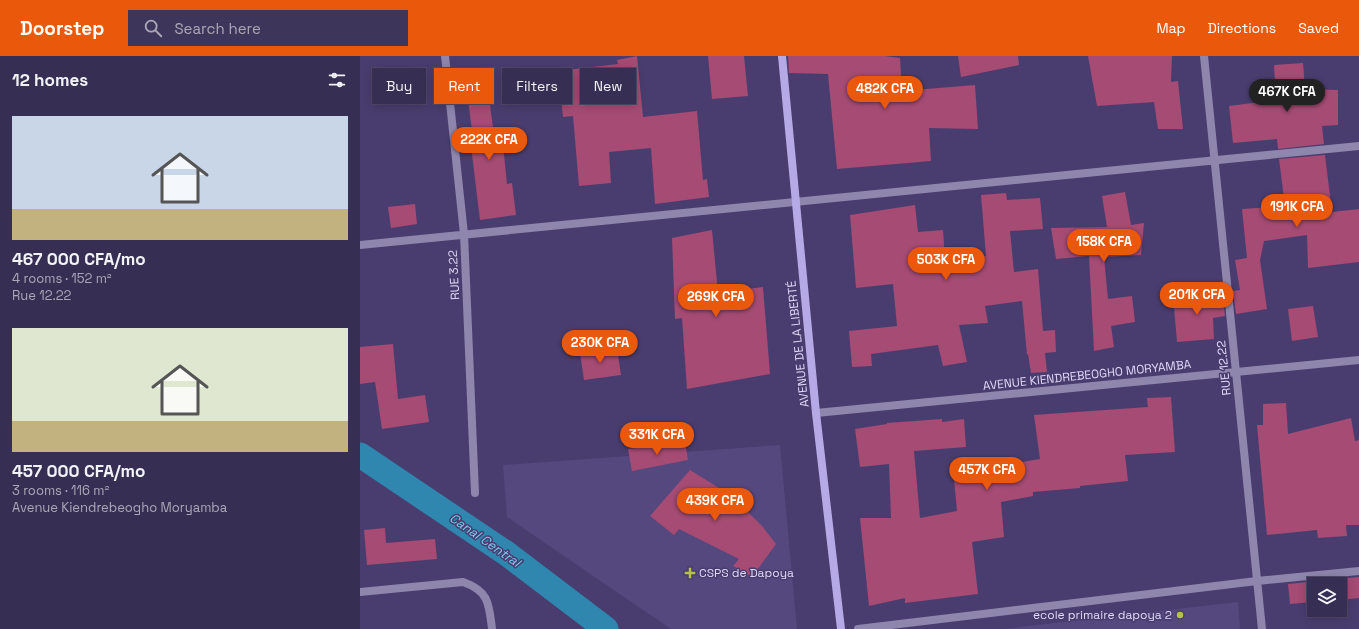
<!DOCTYPE html>
<meta charset="utf-8">
<style>
body{margin:0;font-family:"Space Grotesk",sans-serif;background:#3e365a;color:#f1f3f6;height:100vh;display:flex;flex-direction:column;font-size:15px;white-space:nowrap}
*{box-sizing:border-box;margin:0}
p{font-size:13px;color:#aaa8b8}
.icon{flex:none;width:22px;height:22px;fill:none;stroke:currentColor;stroke-width:2;stroke-linecap:round;stroke-linejoin:round}
.map{position:relative;flex:1;overflow:hidden}
.panel{display:flex;flex-direction:column;background:#372e53;width:360px}
.panel>*{flex:none}
.top-card{position:absolute;left:12px;top:12px;width:380px;height:36px;display:flex;gap:8px}
.tools{position:absolute;left:947px;top:521px;display:grid;gap:8px}
.tools a{display:grid;place-items:center;width:40px;height:40px;border-radius:0px;background:#372e53;box-shadow:0 2px 10px #0003,0 0 0 1px #514a6a;font-size:20px}
.price{position:absolute;translate:-50% -34px;padding:0 9px;border-radius:14px;background:#ea580c;color:#fff;font-size:13px;line-height:26px;filter:drop-shadow(0 1px 2px #0008)}
.price::after{content:'';position:absolute;left:50%;top:24px;width:12px;height:9px;margin-left:-6px;background:inherit;clip-path:polygon(0 0,100% 0,50% 100%)}
.price.selected{background:#222;color:#fff}
ul{padding:0;list-style:none}
li{display:grid;align-content:center;gap:8px;height:212px;padding:0 12px}
li span{display:grid;place-items:center;height:124px;border-radius:0px;color:#555}
li>.icon{margin-inline-start:auto}
span .icon{width:72px;height:72px;fill:#fffc;stroke-width:1}
li b{font-size:17px}
h2{display:flex;justify-content:space-between;align-items:center;height:48px;padding:0 12px;font-size:17px}
.tag{padding:0 14px;border-radius:0px;background:#372e53;box-shadow:0 2px 10px #0003,0 0 0 1px #514a6a;font-size:14px;line-height:36px}
.tag.selected{background:#ea580c;color:#fff}
header{display:flex;align-items:center;gap:24px;box-sizing:border-box;height:56px;padding:0 20px;background:#ea580c;color:#fff}
header strong{font-size:19px}
nav{display:flex;gap:22px;margin-inline-start:auto;font-size:14px}
.search{width:280px;height:36px;background:#3e365a;display:flex;align-items:center;gap:10px;box-sizing:border-box;padding:0 14px;border-radius:0px;color:#aaa8b8;font-size:15px}
main{display:flex;flex:1;min-height:0}
.map>svg:first-child{display:block}
.built{fill:#55487f}
.lines{fill:none;stroke-linecap:round;stroke-linejoin:round}
.canal{stroke:#2f86af;stroke-width:25}
.building{fill:#a54b74}
.minor{stroke:#8e86ad;stroke-width:8}
.secondary{stroke:#b5a9e6;stroke-width:8}
.poi-dot{fill:#b8c147;stroke:#493d6f;stroke-width:1.5}
.labels{text-anchor:middle;dominant-baseline:central;stroke-width:3;stroke-linejoin:round;paint-order:stroke}
.street-label{font-size:12px;fill:#dfdaf8;stroke:#493d6f}
.poi-label{font-size:12px;fill:#dfdaf8;stroke:#493d6f;text-anchor:start}
.water-label{font-size:13px;font-style:italic;fill:#7dc9f1;stroke:#493d6f}
</style>
<header>
<strong>Doorstep</strong>
<div class="search"><svg class="icon" aria-label="search" viewBox="0 0 24 24"><circle cx="10" cy="10" r="6"/><path d="M15 15l6 6"/></svg>Search here</div>
<nav><a>Map</a><a>Directions</a><a>Saved</a></nav>
</header>
<main>
<section class="panel">
<h2>12 homes<svg class="icon" aria-label="filters" viewBox="0 0 24 24"><path d="M4 7h16M4 17h16"/><circle cx="9" cy="7" r="2"/><circle cx="15" cy="17" r="2"/></svg></h2>
<ul>
<li><span style="background:linear-gradient(#c9d6e8 75%,#c2b280 0)"><svg class="icon" aria-label="home" viewBox="0 0 24 24"><path d="M3 11l9-7 9 7M6 9v11h12V9"/></svg></span><div><b>467 000 CFA/mo</b><p>4 rooms · 152 m²</p><p>Rue 12.22</p></div></li>
<li><span style="background:linear-gradient(#dfe7d0 75%,#c2b280 0)"><svg class="icon" aria-label="home" viewBox="0 0 24 24"><path d="M3 11l9-7 9 7M6 9v11h12V9"/></svg></span><div><b>457 000 CFA/mo</b><p>3 rooms · 116 m²</p><p>Avenue Kiendrebeogho Moryamba</p></div></li>
</ul>
</section>
<div class="map">
<svg width="999" height="573" viewBox="0 0 999 573">
<rect width="100%" height="100%" fill="#493d6f"/>
<path class="built" d="M420,389l17,184h-126l-164,-112 -4,-52z
M878,546l2,27h-236z"/>
<g class="lines">
<path class="canal" d="M0,399l146,98 100,76"/>
</g>
<path class="building" d="M277,0l6,61 54,-6 6,69 4,-1 2,18 -54,7 -4,-56 -42,4 2,31 -32,3 -6,-70 -10,1 -5,-46 60,-7 -1,-4z
M348,0h36l4,40 -36,3z
M428,0h97l15,2 2,33 73,-6 3,44 -49,-1 2,33 -94,8 -9,-95 -39,-1z
M598,0h60l1,9 -58,12z
M728,0h84l-1,26 7,-1 5,48h-25l-4,-27 -57,4z
M943,7l2,26 33,1v35l-16,1 2,18 -46,5 -1,-10 -44,4 -4,-37 47,-6 -2,-35z
M128,33l6,47 8,-1 5,49 5,-1 4,32 -36,5 -10,-82h3l-6,-46z
M965,99l7,57 27,-3v53l-51,6 -1,-33 -43,6 -4,19 7,49 -31,5 -3,-23 7,-1 -5,-30 12,-2 -5,-49 43,-3 -6,-47z
M765,136l6,33 13,-2 -3,32 -37,2 4,42 24,-3 3,26 -24,4 3,21 -20,4 -5,-95 -33,3 -5,-31 56,-1 -5,-31z
M646,137l1,7 33,-2 3,31 -33,2 4,41 24,-3 5,62 12,-1 1,22 -11,1 2,19 -16,1 -3,-19 -1,1 -5,-54 -37,5 3,17 -29,2 8,37 -24,4 -5,-21 -67,9 1,12 -20,1 -3,-36 48,-5 -4,-42 -37,4 -6,-73 65,-10 3,27 25,-2 2,29 41,-3 -5,-61z
M55,148l2,20 -26,4 -3,-21z
M352,174l6,63 45,-6 7,87 -83,15 -5,-71 -7,1 -3,-81z
M862,236l3,24 -12,2 1,21 -37,3 -4,-46z
M953,250l5,31 -26,4 -4,-32z
M33,288l5,55 27,-4 4,27 -47,7 -7,-47 -15,2v-37z
M257,292l4,27 -37,5 -4,-27z
M811,341l4,55 -50,3 3,26 -48,5v2l-47,4v4l-32,6 3,35 -32,5 6,52 -73,9v-5l-36,8 -9,-88h31l-2,-54 -29,3 -5,-38 32,-5v-1l55,-4v3l22,-3 2,28 -52,4 6,67 37,-7 -4,-43 21,-1v3l66,-11 -6,-44 114,-8 -1,-9z
M926,347l2,31 63,-16 4,23 4,-1v85h-13l1,11 -29,2 -1,-8 -50,5 -10,-110h6v-21z
M325,386l3,18 -56,11 -4,-22z
M330,414l42,26 30,30 14,18 -24,33 -19,-11 6,-7 -60,-30 -5,6 -24,-19z
M25,472l1,15 49,-4 2,20 -70,6 -3,-35z
M999,521v21l-19,2v-16h-26v18l-24,2 -2,-20z"/>
<g class="lines">
<path class="minor" d="M85,0l19,178 11,259
M844,0l58,573
M0,189l999,-99
M456,357l543,-53
M0,536l103,-10c26,9 26,22 29,47
M498,573l399,-48 102,-10"/>
<path class="secondary" d="M422,0l34,357 25,216"/>
</g>
<g class="poi-dot">
<path d="M328 511h4v4h4v4h-4v4h-4v-4h-4v-4h4z"/>
<circle cx="820" cy="559" r="4"/>
</g>
<g class="labels">
<g class="street-label">
<text transform="translate(94 219) rotate(-93)">RUE 3.22</text>
<text transform="translate(438 288) rotate(-96)">AVENUE DE LA LIBERTÉ</text>
<text transform="translate(864 312) rotate(-96)">RUE 12.22</text>
<text transform="translate(727 319) rotate(-6)">AVENUE KIENDREBEOGHO MORYAMBA</text>
</g>
<g class="poi-label">
<text x="339" y="517">CSPS de Dapoya</text>
<text x="812" y="559" text-anchor="end">ecole primaire dapoya 2</text>
</g>
<g class="water-label">
<text transform="translate(125 484) rotate(35)">Canal Central</text>
</g>
</g>
</svg>
<div class="tools">
<a><svg class="icon" aria-label="layers" viewBox="0 0 24 24"><path d="M12 4l9 5-9 5-9-5zM3 14l9 5 9-5"/></svg></a>
</div>
<b class="price" style="left:525px;top:54px">482K CFA</b>
<b class="price selected" style="left:927px;top:57px">467K CFA</b>
<b class="price" style="left:129px;top:105px">222K CFA</b>
<b class="price" style="left:937px;top:172px">191K CFA</b>
<b class="price" style="left:744px;top:207px">158K CFA</b>
<b class="price" style="left:586px;top:225px">503K CFA</b>
<b class="price" style="left:837px;top:260px">201K CFA</b>
<b class="price" style="left:356px;top:262px">269K CFA</b>
<b class="price" style="left:240px;top:308px">230K CFA</b>
<b class="price" style="left:297px;top:400px">331K CFA</b>
<b class="price" style="left:627px;top:435px">457K CFA</b>
<b class="price" style="left:355px;top:466px">439K CFA</b>
<div class="top-card">
<a class="tag">Buy</a>
<a class="tag selected">Rent</a>
<a class="tag">Filters</a>
<a class="tag">New</a>
</div>
</div>
</main>
